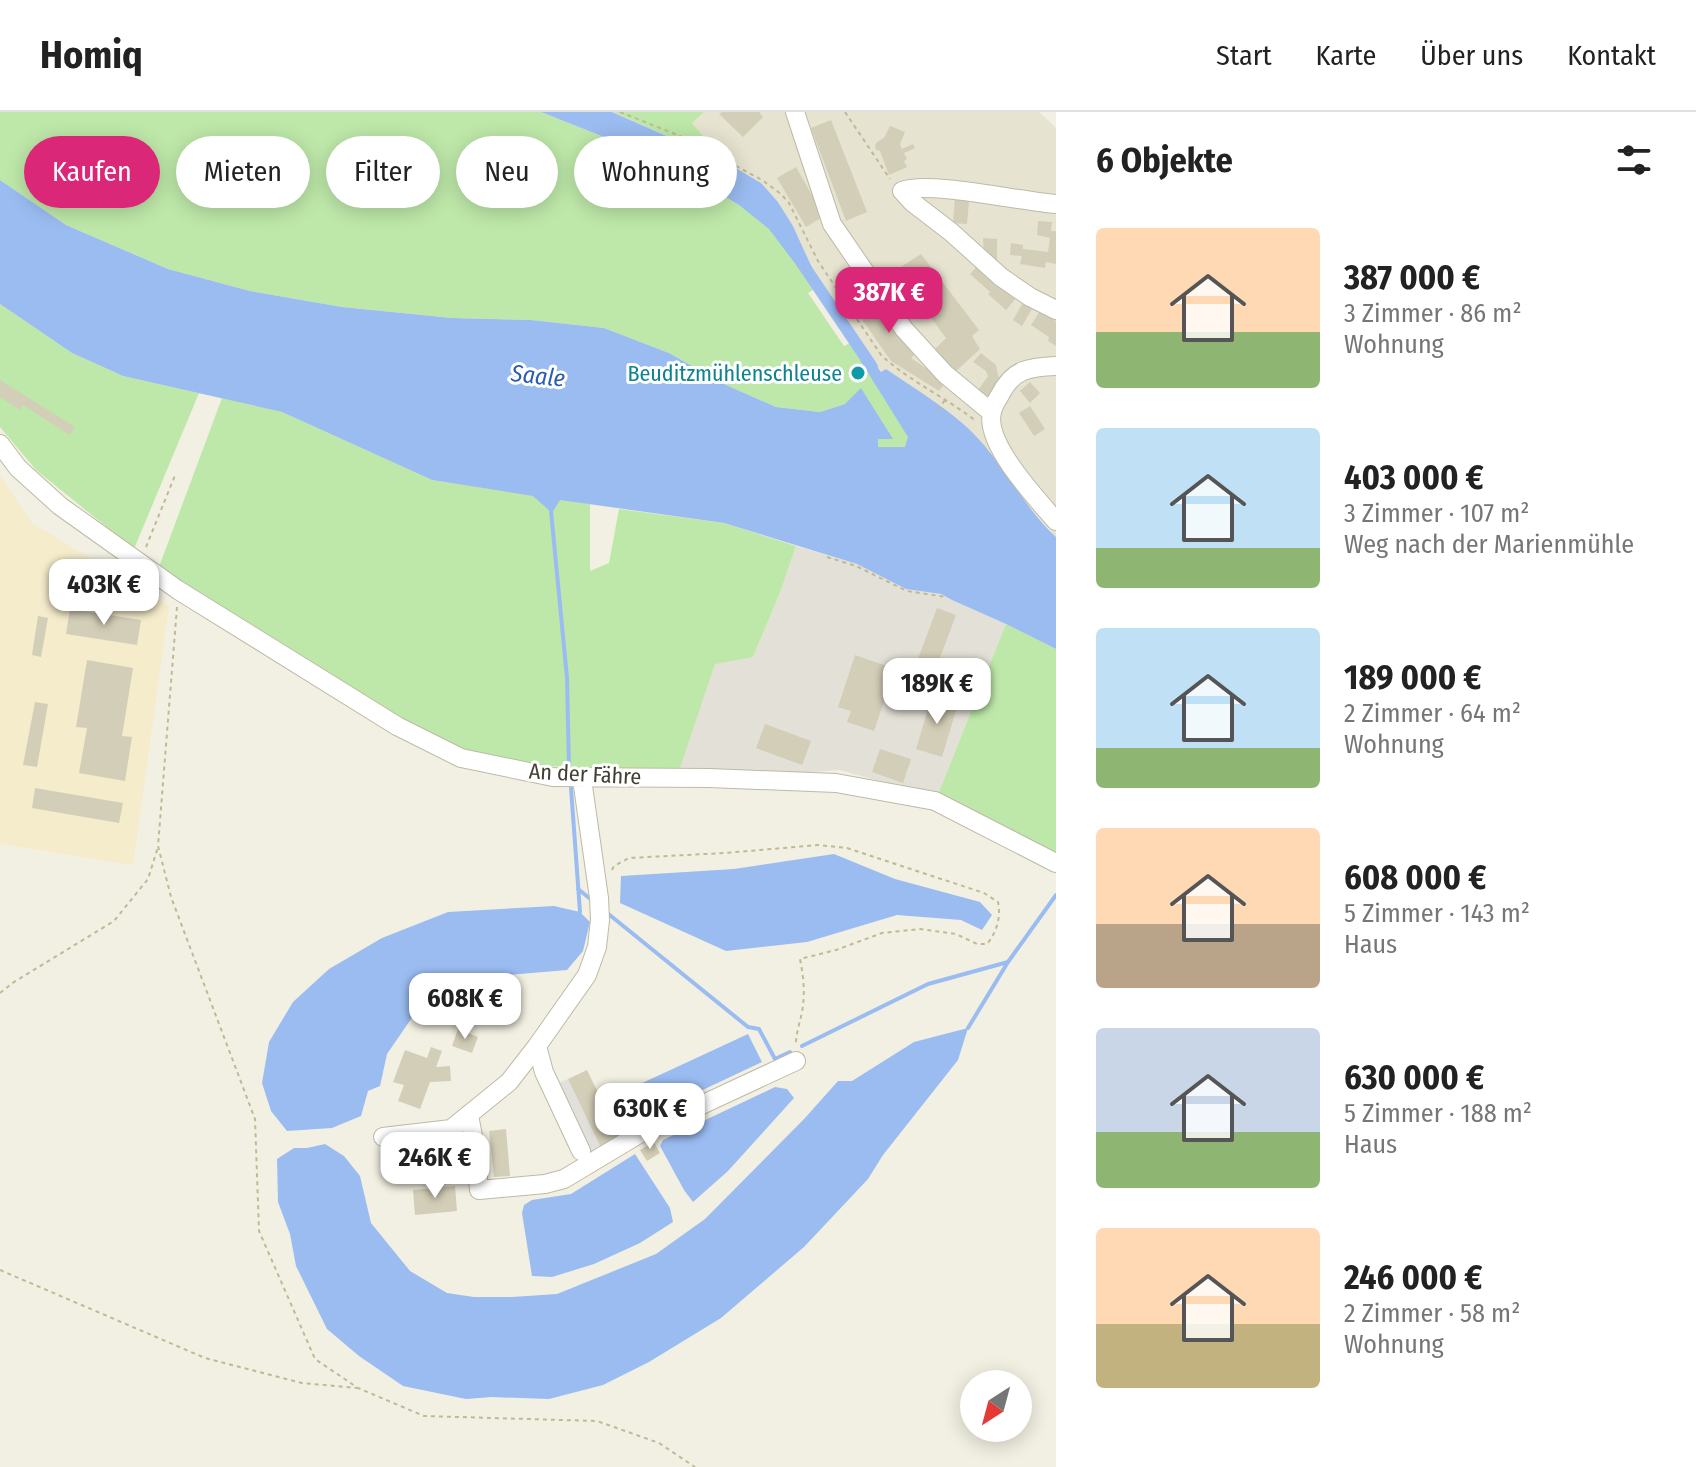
<!DOCTYPE html>
<html lang="de">
<meta charset="utf-8">
<style>
body{margin:0;font-family:"Fira Sans Condensed",sans-serif;background:#f2f2f2;color:#222;height:100vh;display:flex;flex-direction:column;font-size:30px;white-space:nowrap}
*{box-sizing:border-box;margin:0}
p{font-size:26px;color:#767676}
.icon{flex:none;width:44px;height:44px;fill:none;stroke:currentColor;stroke-width:2;stroke-linecap:round;stroke-linejoin:round}
.map{position:relative;flex:1;overflow:hidden}
.sheet{display:flex;flex-direction:column;background:#fff;width:640px}
.sheet>*{flex:none}
.banner{position:absolute;left:24px;top:24px;width:760px;height:72px;display:flex;gap:16px}
.needle{width:52px;rotate:216deg}
.controls{position:absolute;left:960px;top:1258px;display:grid;gap:16px}
.controls a{display:grid;place-items:center;width:72px;height:72px;border-radius:50%;background:#fff;box-shadow:0 4px 20px #0003;font-size:40px}
.price{position:absolute;translate:-50% -68px;padding:0 18px;border-radius:16px;background:#fff;color:#222;font-size:26px;line-height:52px;filter:drop-shadow(0 2px 4px #0008)}
.price::after{content:'';position:absolute;left:50%;top:48px;width:24px;height:18px;margin-left:-12px;background:inherit;clip-path:polygon(0 0,100% 0,50% 100%)}
.price.on{background:#db2777;color:#fff}
ul{padding:0;list-style:none}
li{display:flex;align-items:center;gap:24px;height:200px;padding:0 40px}
li span{display:grid;place-items:center;flex:none;width:224px;height:160px;border-radius:8px;color:#555}
li>.icon{margin-inline-start:auto}
span .icon{width:96px;height:96px;fill:#fffc;stroke-width:1}
li b{font-size:34px}
h2{display:flex;justify-content:space-between;align-items:center;height:96px;padding:0 40px;font-size:34px}
.pill{padding:0 28px;border-radius:36px;background:#fff;box-shadow:0 4px 20px #0003;font-size:28px;line-height:72px}
.pill.on{background:#db2777;color:#fff}
header{display:flex;align-items:center;gap:48px;box-sizing:border-box;height:112px;padding:0 40px;background:#fff;border-bottom:2px solid #e0e0e0}
header strong{font-size:38px}
nav{display:flex;gap:44px;margin-inline-start:auto;font-size:28px}
main{display:flex;flex:1;min-height:0}
.map>svg:first-child{display:block}
.residential{fill:#e6e3d0}
.commercial{fill:#f5eccb}
.industrial{fill:#e3e0d7}
.green{fill:#bee8a9}
.parking{fill:#e2e0db}
.water{fill:#9bbcf1}
.lines{fill:none;stroke-linecap:round;stroke-linejoin:round}
.stream{stroke:#9bbcf1;stroke-width:4}
.canal{stroke:#9bbcf1;stroke-width:12}
.building{fill:#d3ceb7}
.minor-casing{stroke:#bdbaa5;stroke-width:20}
.path{stroke:#bfb996;stroke-width:2;stroke-dasharray:4 4;stroke-linecap:butt}
.minor{stroke:#fff;stroke-width:18}
.culture-dot{fill:#0f9aa8;stroke:#fff;stroke-width:3}
.labels{text-anchor:middle;dominant-baseline:central;stroke-width:6;stroke-linejoin:round;paint-order:stroke}
.culture-label{font-size:22px;fill:#0d838f;stroke:#fff;text-anchor:end}
.street-label{font-size:22px;fill:#434033;stroke:#fff}
.water-label{font-size:24px;font-style:italic;fill:#2a5cb0;stroke:#fff}
</style>
<header>
<strong>Homiq</strong>
<nav><a>Start</a><a>Karte</a><a>Über uns</a><a>Kontakt</a></nav>
</header>
<main>
<div class="map">
<svg width="1056" height="1355" viewBox="0 0 1056 1355">
<rect width="100%" height="100%" fill="#f2f0e2"/>
<path class="residential" d="M704,0h335l17,16v409l-37,-42 -36,-51 -25,-25 -72,-50 -5,3 -67,-100 -21,-46 -15,-24 -17,-19 -37,-22 -32,-38z"/>
<path class="commercial" d="M0,364l32,47 137,83 -36,259 -133,-21z"/>
<path class="industrial" d="M796,434l61,18 49,25 35,5 11,6 54,24 -69,173 -97,-27 -73,5 -88,-3 36,-109 38,-6 28,-67z"/>
<path class="green" d="M0,0h541c61,24 123,48 179,81 17,11 36,22 50,36 17,18 30,40 43,61l-5,3 36,53 6,-3 5,7 54,87 -3,10h-29l1,-9h14l-47,-34 -25,8 -44,-5 -50,-22 -57,-32 -65,-25 -73,-8 -79,-2 -110,-11 -92,-16 -82,-22 -102,-44 -66,-45z
M613,0h91l-12,11 32,38z
M0,192l72,49 51,23 76,17 -65,156 -98,-79 -36,-43z
M222,286l60,14 150,68 158,24v67l19,-8 10,-54 105,14 72,23 -15,44 -28,67 -38,7 -36,108 -91,-3 -75,-6 -54,-14 -59,-26 -241,-156z
M1006,512l50,25v206l-47,-26 -72,-32z"/>
<path class="parking" d="M568,967l34,71 -11,5 -35,-71z"/>
<path class="water" d="M541,0h71l112,49 37,22 17,19 15,24 21,46 -8,6 -37,-49 -30,-24 -45,-27 -95,-43z
M0,68l66,45 102,44 82,22 92,16 110,11 79,2 73,8 65,25 57,32 50,22 44,5 25,-8 16,-16 32,51h-15v8h27l3,-10 -48,-77 8,-6 13,18 5,-3c33,23 71,44 98,76 25,30 43,65 72,92v112l-50,-25 -54,-24 -11,-6 -35,-5 -49,-25 -133,-41 -164,-23 -8,13 -19,-17 -101,-16 -150,-68 -159,-36 -51,-23 -72,-49z
M834,742l61,25 85,23 12,13 -10,15 -21,-10 -64,-5 -90,27 -81,9 -106,-48 1,-27 113,-7z
M554,794l26,6 10,10 -7,29 -16,19 -59,5 -86,28 -35,51 -7,32 -12,5 -7,25 -29,12 -45,3 -16,-20 -9,-28 7,-41 24,-40 36,-33 53,-31 66,-26z
M968,916l-10,32 -75,95 -15,24 -64,68 -83,71 -72,44 -46,23 -54,14 -57,-2 -26,2 -63,-13 -44,-30 -32,-27 -31,-63 -6,-32 -12,-32 -1,-43 17,-11h13l18,-4 19,12 16,20 11,47 39,48 37,22 27,4h38l45,-3 99,-40 49,-35 100,-101 33,-37h14l62,-39z
M748,922l14,28 -123,58 -14,-29z
M775,975l12,2 7,9 -66,73 -35,31 -9,-12 -24,-44 3,-6z
M635,1042l35,54 3,14 -33,21 -46,21 -42,13 -20,-1 -10,-63 2,-8 8,-5 39,-6z"/>
<g class="lines">
<path class="stream" d="M551,399l16,167 2,90
M571,676l9,124
M578,777l15,12
M606,800l142,115 11,2 16,30 15,-7
M968,916l40,-66 48,-67
M802,934l126,-62 80,-22"/>
<path class="canal" d="M802,151l70,104"/>
</g>
<path class="building" d="M722,0h37l4,5 -20,20 -24,-23z
M831,8l36,92 -21,9 -35,-93z
M890,14l15,6 -5,12 2,5 11,-5 2,4 -11,5 3,6 -3,2 3,6 -18,8 -9,-24 -4,-1 -1,-5 2,-3 7,-4z
M796,55l28,49 -18,11 -29,-49z
M955,85l14,4 -2,23 -14,-1z
M1038,109l14,1 -1,9h5v33l-10,-2 -1,6 -25,-4 2,-8 -12,-1 1,-12 12,2v4l25,3 2,-14 -13,-3z
M983,126l14,1v21l-13,-2z
M921,142l58,76 -7,6 8,13 -27,25 -19,-24 12,-12 -38,-51 -20,14 -12,-18z
M978,153l39,32 -11,13 -18,-16 2,-2 -20,-18z
M864,169l50,74 -3,3 35,24 -7,9 -48,-30 -46,-66z
M1024,189l9,6 -11,19 -9,-6z
M1040,199l16,10v25l-8,-5 1,-4 -18,-12z
M981,241l15,12 4,19 -10,14 -12,-8 10,-14 -2,-5 -13,-9z
M0,268l75,47 -5,8 -47,-30 -3,5 -20,-13z
M1030,270l10,11 -10,10 -10,-12z
M1030,294l15,23 -11,7 -15,-23z
M937,496l19,7 -22,59 -19,-7z
M70,497l71,11 -4,25 -71,-11z
M38,504l10,2 -7,39 -9,-2z
M855,543l40,14 -21,62 -27,-9 4,-11 -13,-4z
M87,548l46,8 -11,68 10,1 -7,44 -46,-8 8,-45 -11,-1z
M932,584l26,8 -16,53 -26,-8z
M35,590l13,2 -11,63 -14,-2z
M765,612l46,17 -9,24 -46,-17z
M880,637l31,10 -8,24 -31,-11z
M35,676l88,15 -4,20 -87,-15z
M458,917l20,8 -6,16 -20,-7z
M431,935l11,4 -6,16 14,-1 1,15 -21,1 -10,27 -22,-8 6,-16 -11,-3 12,-32 22,8z
M587,958l34,70 -19,10 -34,-71z
M506,1017l4,47 -16,1 -5,-46z
M654,1030l6,11 -13,8 -7,-11z
M466,1032l2,25 -85,7 -2,-25z
M455,1074l2,25 -42,4 -2,-25z"/>
<g class="lines">
<defs>
<path id="minor" d="M795,0l37,112 72,105 41,45 46,38
M1056,92c-33,-2 -128,-24 -154,-13l10,11 39,30 50,45 29,20 26,13
M1056,254c-27,1 -43,3 -56,29 -3,5 -7,11 -8,17 -8,31 44,86 64,109
M0,332l18,24 42,38 118,84 219,136 64,32 92,19 156,1 127,5 99,18 121,62
M469,1003l6,32 4,43 66,-6 19,-5 75,-45 157,-73
M383,1025l68,-8 58,-47 28,-36
M581,1039l-37,-79 -7,-26 50,-71 10,-28 3,-27 -1,-22 -17,-119"/>
</defs>
<use href="#minor" class="minor-casing"/>
<path class="path" d="M620,0l60,24 82,44 19,14 8,9 29,58 63,94c28,26 64,42 95,66
M845,0l45,67
M938,298l7,-10
M146,435l30,-74
M827,445l29,9 51,25 39,6
M177,495l-19,239 13,51 84,222 4,112 56,128 43,29 66,28 173,5 62,22 36,24
M612,758l2,-4 15,-8 96,-5 93,-8 29,3 137,45 14,9c3,15 -1,30 -11,42h-10l-21,-10 -36,-5 -38,4 -46,17 -36,9c3,15 5,30 3,46 -1,13 -7,25 -7,39
M0,881l14,-11 100,-61 34,-42 10,-32
M0,1158l205,88 97,25 55,5"/>
<use href="#minor" class="minor"/>
</g>
<circle class="culture-dot" cx="858" cy="261" r="8"/>
<g class="labels">
<g class="culture-label">
<text x="842" y="261">Beuditzmühlenschleuse</text>
</g>
<g class="street-label">
<text transform="translate(585 662) rotate(3)">An der Fähre</text>
</g>
<g class="water-label">
<text transform="translate(538 264) rotate(6)">Saale</text>
</g>
</g>
</svg>
<div class="controls">
<a><svg class="needle" viewBox="-14 -14 28 28"><path d="M0-13l5 13h-10z" fill="#e53935"/><path d="M0 13l5-13h-10z" fill="#767676"/></svg></a>
</div>
<b class="price on" style="left:889px;top:223px">387K €</b>
<b class="price" style="left:104px;top:515px">403K €</b>
<b class="price" style="left:937px;top:614px">189K €</b>
<b class="price" style="left:465px;top:929px">608K €</b>
<b class="price" style="left:650px;top:1039px">630K €</b>
<b class="price" style="left:435px;top:1088px">246K €</b>
<div class="banner">
<a class="pill on">Kaufen</a>
<a class="pill">Mieten</a>
<a class="pill">Filter</a>
<a class="pill">Neu</a>
<a class="pill">Wohnung</a>
</div>
</div>
<section class="sheet">
<h2>6 Objekte<svg class="icon" aria-label="filters" viewBox="0 0 24 24"><path d="M4 7h16M4 17h16"/><circle cx="9" cy="7" r="2"/><circle cx="15" cy="17" r="2"/></svg></h2>
<ul>
<li><span style="background:linear-gradient(#ffd9b3 65%,#8fb573 0)"><svg class="icon" aria-label="home" viewBox="0 0 24 24"><path d="M3 11l9-7 9 7M6 9v11h12V9"/></svg></span><div><b>387 000 €</b><p>3 Zimmer · 86 m²</p><p>Wohnung</p></div></li>
<li><span style="background:linear-gradient(#bfe0f5 75%,#8fb573 0)"><svg class="icon" aria-label="home" viewBox="0 0 24 24"><path d="M3 11l9-7 9 7M6 9v11h12V9"/></svg></span><div><b>403 000 €</b><p>3 Zimmer · 107 m²</p><p>Weg nach der Marienmühle</p></div></li>
<li><span style="background:linear-gradient(#bfe0f5 75%,#8fb573 0)"><svg class="icon" aria-label="home" viewBox="0 0 24 24"><path d="M3 11l9-7 9 7M6 9v11h12V9"/></svg></span><div><b>189 000 €</b><p>2 Zimmer · 64 m²</p><p>Wohnung</p></div></li>
<li><span style="background:linear-gradient(#ffd9b3 60%,#b9a48a 0)"><svg class="icon" aria-label="home" viewBox="0 0 24 24"><path d="M3 11l9-7 9 7M6 9v11h12V9"/></svg></span><div><b>608 000 €</b><p>5 Zimmer · 143 m²</p><p>Haus</p></div></li>
<li><span style="background:linear-gradient(#c9d6e8 65%,#8fb573 0)"><svg class="icon" aria-label="home" viewBox="0 0 24 24"><path d="M3 11l9-7 9 7M6 9v11h12V9"/></svg></span><div><b>630 000 €</b><p>5 Zimmer · 188 m²</p><p>Haus</p></div></li>
<li><span style="background:linear-gradient(#ffd9b3 60%,#c2b280 0)"><svg class="icon" aria-label="home" viewBox="0 0 24 24"><path d="M3 11l9-7 9 7M6 9v11h12V9"/></svg></span><div><b>246 000 €</b><p>2 Zimmer · 58 m²</p><p>Wohnung</p></div></li>
</ul>
</section>
</main>
